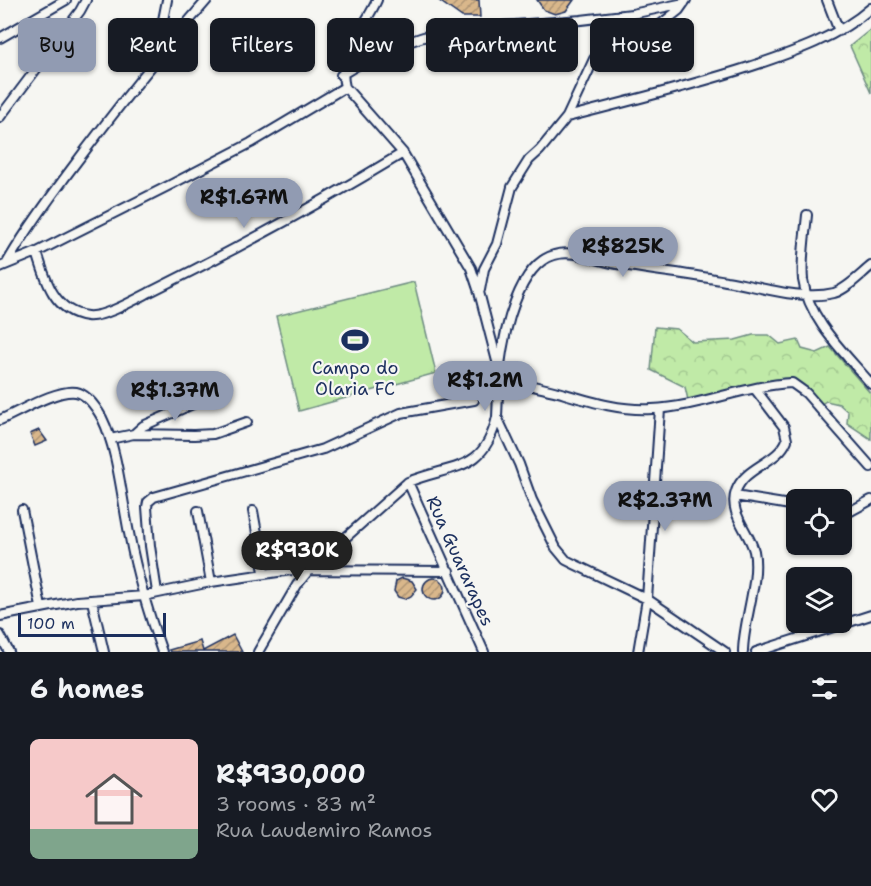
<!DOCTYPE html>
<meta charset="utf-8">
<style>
body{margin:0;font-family:"Shantell Sans",sans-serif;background:#20242c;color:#f1f3f6;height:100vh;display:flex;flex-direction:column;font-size:22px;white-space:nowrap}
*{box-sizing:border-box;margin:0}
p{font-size:20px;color:#9ea1a6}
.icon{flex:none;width:33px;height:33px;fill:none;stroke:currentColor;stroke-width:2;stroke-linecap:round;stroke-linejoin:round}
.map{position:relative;height:652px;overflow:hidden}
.side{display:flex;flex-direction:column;background:#171b24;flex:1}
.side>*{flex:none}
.guide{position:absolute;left:18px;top:18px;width:836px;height:54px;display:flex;gap:12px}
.buttons{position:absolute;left:786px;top:489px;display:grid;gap:12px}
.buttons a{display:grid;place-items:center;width:66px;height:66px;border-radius:9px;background:#171b24;box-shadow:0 2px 4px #0004;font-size:30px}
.scale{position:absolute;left:18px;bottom:15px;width:148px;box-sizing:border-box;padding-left:6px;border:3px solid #1b2f5e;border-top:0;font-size:16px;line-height:21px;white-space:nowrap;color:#1b2f5e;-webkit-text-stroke:4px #f6f6f2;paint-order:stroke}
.price{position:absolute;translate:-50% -51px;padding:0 14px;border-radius:21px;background:#919bb2;color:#111;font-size:20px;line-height:39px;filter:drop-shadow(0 2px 3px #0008)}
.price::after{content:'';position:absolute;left:50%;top:36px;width:18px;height:14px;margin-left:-9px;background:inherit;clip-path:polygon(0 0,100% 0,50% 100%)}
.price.current{background:#222;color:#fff}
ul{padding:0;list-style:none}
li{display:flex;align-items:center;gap:18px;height:150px;padding:0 30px}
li+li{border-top:2px solid #363941}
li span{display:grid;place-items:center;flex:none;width:168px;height:120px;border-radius:9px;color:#555}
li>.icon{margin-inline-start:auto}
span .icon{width:72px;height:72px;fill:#fffc;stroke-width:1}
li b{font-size:26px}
h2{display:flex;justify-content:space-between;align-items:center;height:72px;padding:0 30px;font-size:26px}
.chip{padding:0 21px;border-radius:9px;background:#171b24;box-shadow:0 2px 4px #0004;font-size:21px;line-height:54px}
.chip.current{background:#919bb2;color:#111}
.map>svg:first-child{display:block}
.forest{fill:url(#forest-crowns);stroke:#6e8c82;stroke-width:1.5}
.pitch{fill:#c0eaa7;stroke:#6e8c82;stroke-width:1.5}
.building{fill:url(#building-hatch);stroke:#1b2f5e;stroke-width:1.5}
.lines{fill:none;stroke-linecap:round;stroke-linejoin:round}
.street-casing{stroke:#1b2f5e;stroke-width:12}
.street{stroke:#f6f6f2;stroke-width:8}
.labels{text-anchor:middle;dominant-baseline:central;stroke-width:4.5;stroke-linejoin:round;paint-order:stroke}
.poi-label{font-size:18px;fill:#1b2f5e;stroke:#f6f6f2}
.street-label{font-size:18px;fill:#1b2f5e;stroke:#f6f6f2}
</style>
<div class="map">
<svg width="871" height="652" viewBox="0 0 871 652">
<defs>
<pattern id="forest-crowns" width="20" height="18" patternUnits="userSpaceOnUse" patternTransform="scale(1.5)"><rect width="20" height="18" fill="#c0eaa7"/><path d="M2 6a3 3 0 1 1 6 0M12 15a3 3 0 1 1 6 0" fill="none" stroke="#a4c992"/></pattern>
<pattern id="building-hatch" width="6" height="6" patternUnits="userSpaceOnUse" patternTransform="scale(1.5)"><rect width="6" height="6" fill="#d9b78b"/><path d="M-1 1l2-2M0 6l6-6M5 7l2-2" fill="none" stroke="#af9575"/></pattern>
</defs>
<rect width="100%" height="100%" fill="#f6f6f2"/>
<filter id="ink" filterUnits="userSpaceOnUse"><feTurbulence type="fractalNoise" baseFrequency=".0167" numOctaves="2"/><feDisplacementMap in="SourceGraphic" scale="12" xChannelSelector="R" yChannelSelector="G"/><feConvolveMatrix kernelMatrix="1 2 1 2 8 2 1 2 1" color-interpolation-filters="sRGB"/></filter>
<g filter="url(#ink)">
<path class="forest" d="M871,29v64l-21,-47z
M655,327l22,2 16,13 42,-2 18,-5h16l11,9 18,-4 4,9 15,4 13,-6 41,47v45l-24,-16 1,-11 -9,-8 -13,-3 -6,4 -21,-20 -61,5 -50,10 -3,-13 -34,-17z"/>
<path class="pitch" d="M414,282l22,91 -137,38 -23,-95z"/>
<path class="building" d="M438,0h41l1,17h-18z
M537,0h37l-8,11 -11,3 -11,-4z
M39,430l8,11 -12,5 -5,-12z
M402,578l10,3 5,8 -6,7 -6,3 -7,-2 -4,-6 2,-10z
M423 589a11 11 0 1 1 22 0a11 11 0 1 1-22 0Z
M233,635l9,17h-72l-1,-2 31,-9 3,10z"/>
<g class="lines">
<defs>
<path id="street" d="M377,0c-12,28 -41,55 -32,87l58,66 68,115 8,24 20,77 -2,48 22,47 13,36 24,48 10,12 8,4 73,35 78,53
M827,0l12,31
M0,38l66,-38
M155,60l12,-60
M341,75c33,-21 70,-36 108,-45l132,-10 51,-6 52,-11
M0,117l80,-106 6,-11
M567,117c62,-16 124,-31 185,-51 42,-14 86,-29 119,-58
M807,215c-2,21 -6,44 -4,65 6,41 43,74 68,104
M37,252c8,27 17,60 50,64 17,2 51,-18 67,-26 85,-42 168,-88 249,-137
M7,263c18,-32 40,-61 62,-91 44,-59 90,-117 138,-172
M0,267l37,-15 133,-67 81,-42 94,-56
M480,290l4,-21 13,-25 15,-57 17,-27 11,-10 27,-33 27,-58 12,-11 54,-23 19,-15 7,-10
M500,365c4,-32 18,-100 54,-110 19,-6 40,5 58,8 38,7 76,11 114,18 32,5 76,20 108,12 13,-4 27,-19 37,-27
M500,379c19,4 39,8 58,13 31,9 62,19 94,17 48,-2 93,-24 140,-26l14,10 65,74
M0,420c19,-8 56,-31 76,-28 11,2 21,17 26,26 16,32 20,83 28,120 7,38 19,77 32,114
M134,434l9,-8 61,-27
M110,439l24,-5 60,1 19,-1 34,-12
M408,482l76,170
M735,496l61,10
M22,510l19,97
M198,511l13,71
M253,511l11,61
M842,511l7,1 22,-12
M157,592l-7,-46 -3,-39 1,-5 6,-5 169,-48 78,-36 73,-13
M92,601l12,51
M0,616l77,-15 67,-5 67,-14 80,-12 158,1
M0,635l9,17
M258,652l39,-67 12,-15 99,-88c45,-18 76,-9 89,-65
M638,652l9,-53 13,-190
M743,652c0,-30 17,-72 11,-101 -5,-20 -26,-38 -18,-60 8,-24 42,-28 51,-51l-3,-13 -29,-38
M756,652l115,-37"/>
</defs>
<use href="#street" class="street-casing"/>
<use href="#street" class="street"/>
</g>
</g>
<defs>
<symbol id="stadium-bare" viewBox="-9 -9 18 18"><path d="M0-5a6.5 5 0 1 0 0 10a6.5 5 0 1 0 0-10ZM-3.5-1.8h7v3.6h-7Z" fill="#1b2f5e" stroke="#f6f6f2" stroke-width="2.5" paint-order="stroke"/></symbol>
</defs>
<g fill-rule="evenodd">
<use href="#stadium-bare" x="336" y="321" width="38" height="38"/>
</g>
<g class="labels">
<g class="poi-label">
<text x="355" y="368">Campo do<tspan x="355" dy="21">Olaria FC</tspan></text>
</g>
<g class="street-label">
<text transform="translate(460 561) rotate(66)">Rua Guararapes</text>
</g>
</g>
</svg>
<div class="buttons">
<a><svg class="icon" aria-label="locate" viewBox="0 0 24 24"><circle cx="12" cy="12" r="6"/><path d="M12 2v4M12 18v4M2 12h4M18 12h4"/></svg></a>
<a><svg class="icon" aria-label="layers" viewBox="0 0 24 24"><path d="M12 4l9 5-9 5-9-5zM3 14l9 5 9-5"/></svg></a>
</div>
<div class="scale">100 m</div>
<b class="price" style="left:244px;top:229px">R$1.67M</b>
<b class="price" style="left:623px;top:278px">R$825K</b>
<b class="price" style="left:485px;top:412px">R$1.2M</b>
<b class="price" style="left:175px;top:422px">R$1.37M</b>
<b class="price" style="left:665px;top:532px">R$2.37M</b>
<b class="price current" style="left:297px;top:582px">R$930K</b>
<div class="guide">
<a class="chip current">Buy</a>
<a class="chip">Rent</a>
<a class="chip">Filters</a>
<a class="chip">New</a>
<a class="chip">Apartment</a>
<a class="chip">House</a>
</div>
</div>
<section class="side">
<h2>6 homes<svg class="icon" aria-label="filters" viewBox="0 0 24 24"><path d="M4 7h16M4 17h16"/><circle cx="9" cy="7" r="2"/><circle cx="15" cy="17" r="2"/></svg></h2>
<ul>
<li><span style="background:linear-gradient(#f6c9c9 75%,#7fa58c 0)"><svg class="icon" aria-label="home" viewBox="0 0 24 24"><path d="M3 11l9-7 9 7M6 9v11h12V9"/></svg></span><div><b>R$930,000</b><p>3 rooms · 83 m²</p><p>Rua Laudemiro Ramos</p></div><svg class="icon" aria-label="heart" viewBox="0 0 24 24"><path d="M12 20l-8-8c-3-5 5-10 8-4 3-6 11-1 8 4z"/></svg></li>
</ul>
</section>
